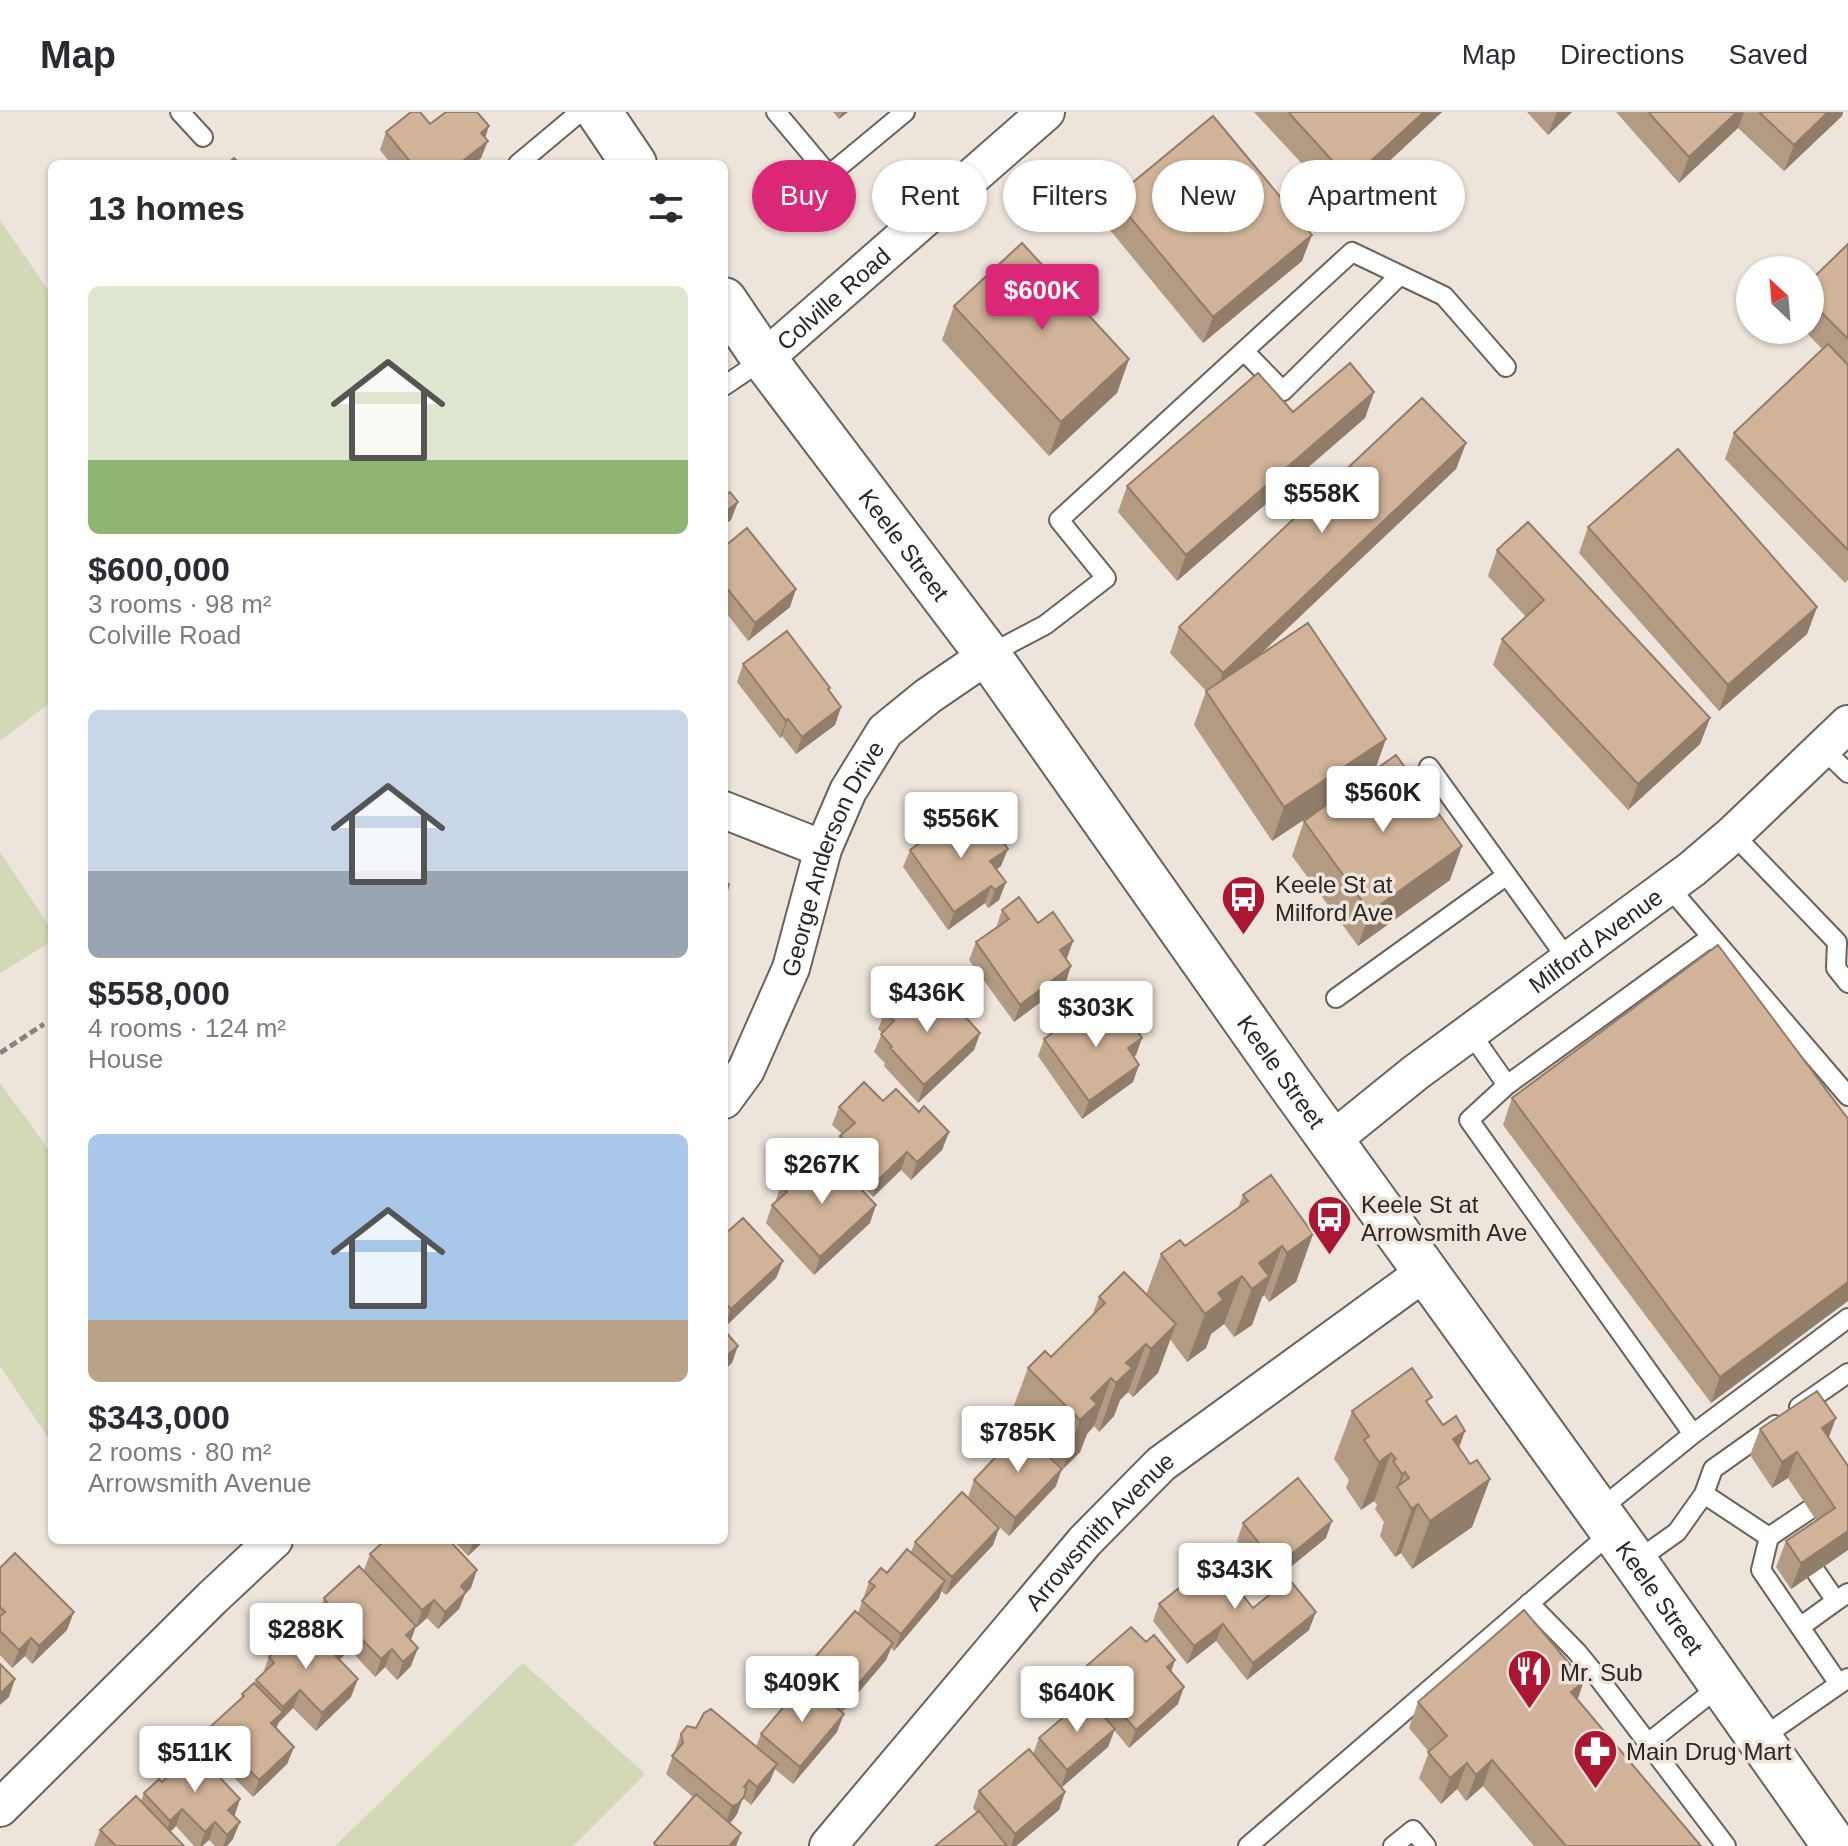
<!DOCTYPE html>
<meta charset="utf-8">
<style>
body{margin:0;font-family:Arial,sans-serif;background:#f7f7f7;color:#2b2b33;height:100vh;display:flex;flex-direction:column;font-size:30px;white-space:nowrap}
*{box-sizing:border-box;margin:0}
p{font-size:26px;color:#7c7c81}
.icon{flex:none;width:44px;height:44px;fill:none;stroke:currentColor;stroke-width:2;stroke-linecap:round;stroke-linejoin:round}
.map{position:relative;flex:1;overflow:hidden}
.details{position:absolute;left:48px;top:48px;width:680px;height:1384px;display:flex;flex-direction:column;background:#fff;border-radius:12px;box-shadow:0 2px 6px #0004}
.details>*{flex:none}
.top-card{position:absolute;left:752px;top:48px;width:760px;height:72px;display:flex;gap:16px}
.needle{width:52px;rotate:334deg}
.tools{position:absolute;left:1736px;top:144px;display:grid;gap:16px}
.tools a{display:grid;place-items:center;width:88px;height:88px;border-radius:50%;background:#fff;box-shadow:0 2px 6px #0004;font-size:40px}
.price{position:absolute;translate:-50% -68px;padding:0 18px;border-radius:8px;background:#fff;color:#222;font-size:26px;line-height:52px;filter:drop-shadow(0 2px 4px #0008)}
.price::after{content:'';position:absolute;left:50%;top:48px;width:24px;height:18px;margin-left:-12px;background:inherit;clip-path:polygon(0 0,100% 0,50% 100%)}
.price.current{background:#db2777;color:#fff}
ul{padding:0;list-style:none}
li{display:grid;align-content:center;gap:16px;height:424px;padding:0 40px}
li span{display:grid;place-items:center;height:248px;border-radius:12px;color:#555}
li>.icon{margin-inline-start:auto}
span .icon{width:144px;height:144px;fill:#fffc;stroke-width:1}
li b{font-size:34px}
h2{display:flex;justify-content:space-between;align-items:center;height:96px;padding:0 40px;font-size:34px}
.pill{padding:0 28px;border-radius:36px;background:#fff;box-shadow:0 2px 6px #0004;font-size:28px;line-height:72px}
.pill.current{background:#db2777;color:#fff}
header{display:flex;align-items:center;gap:48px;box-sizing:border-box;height:112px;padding:0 40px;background:#fff;border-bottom:2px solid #e1e1e2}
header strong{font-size:38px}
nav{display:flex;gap:44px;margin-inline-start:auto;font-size:28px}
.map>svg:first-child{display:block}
.green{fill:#d3d9b6}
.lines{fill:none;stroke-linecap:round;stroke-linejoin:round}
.lane-casing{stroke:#6a625b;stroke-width:22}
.street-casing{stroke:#6a625b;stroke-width:40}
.secondary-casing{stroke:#6a625b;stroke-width:48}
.path{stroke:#88827c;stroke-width:5;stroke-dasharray:8 4;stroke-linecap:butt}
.lane{stroke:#fff;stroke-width:18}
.street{stroke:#fff;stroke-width:36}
.secondary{stroke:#fff;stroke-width:44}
.wall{fill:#b39a83}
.shaded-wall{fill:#927d6a}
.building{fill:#d0b398;stroke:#927d6a;stroke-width:2}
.labels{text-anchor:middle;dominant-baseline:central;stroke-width:7;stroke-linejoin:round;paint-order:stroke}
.street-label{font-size:24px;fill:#2b2824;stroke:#ede4db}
.poi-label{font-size:24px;fill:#2b2824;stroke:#ede4db;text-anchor:start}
</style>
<header>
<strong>Map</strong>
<nav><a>Map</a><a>Directions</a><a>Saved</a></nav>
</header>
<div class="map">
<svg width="1848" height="1734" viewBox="0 0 1848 1734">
<rect width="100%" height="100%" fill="#ede4db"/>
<path class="green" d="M0,109l52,74v406l-52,40z
M0,740l52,78v11l-52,32z
M0,971l52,71v289l-52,-77z
M523,1551l122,111 -72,72h-238z"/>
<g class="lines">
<defs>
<path id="lane" d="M180,0l23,25
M776,0l53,63 76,-63
M518,52l62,-52
M1244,239l39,40 116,-115
M724,274l40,-27
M988,543l57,-30 61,-47 -47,-58 293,-268 92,44 62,71
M1822,636l26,25
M1429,655l139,193
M1733,722l104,108 -1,26 12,15
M1668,774l180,210
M1336,886l171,-123
M1470,920l37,53 -38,35 224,314 -95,77
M1507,973l204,-148
M1799,1295l49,-34
M1693,1322l155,-116
M1704,1382l65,43 40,-27
M1769,1425l-8,33 39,57 36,-26
M1635,1450l42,-30 27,-38 9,-25 62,-44
M1816,1460l20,29 12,-8
M1529,1491l48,49 23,28 126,166
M1800,1515l39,57
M1760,1627l88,-61
M1648,1631l73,-58
M1248,1734l364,-314
M1393,1734l20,-16 13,16"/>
<g id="street">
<path id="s1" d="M764,247l282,-247"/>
<path d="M724,698l99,39"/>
<path id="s2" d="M724,988l22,-30 45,-102 32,-119 25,-58 37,-60 43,-35 60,-41"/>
<path id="s3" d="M1331,1029l84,-68 277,-204 41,-35 115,-110"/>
<path d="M0,1696l212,-210 62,-58"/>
<path id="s4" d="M828,1734l257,-305 76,-77 264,-192"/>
</g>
<g id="secondary">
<path d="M599,0l35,52"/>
<path id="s5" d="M724,188l40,59 224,296 300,426 347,481 200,284"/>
</g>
</defs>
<use href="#lane" class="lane-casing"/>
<use href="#street" class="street-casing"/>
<use href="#secondary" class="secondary-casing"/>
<path class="path" d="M0,941l44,-29"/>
<use href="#lane" class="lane"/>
<use href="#street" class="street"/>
<use href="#secondary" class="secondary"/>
</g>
<path class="wall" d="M833,0h15l-9,7z
M1254,0h188l-101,94z
M1527,0h45l-24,23z
M1616,0h227l-1,4 -58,55 -46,-43 -59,55z
M430,12l55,14 -4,20 -7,6h-83l-11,-14 6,-18z
M1114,86l188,63 -99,82 -98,-119z
M1848,132v336l-3,3 -120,-124 9,-26 88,-84 -18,-19h6v-49z
M954,194l175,53 -12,34 -68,63 -107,-116z
M1374,280l-9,26 -188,163 -59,-69 9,-26 166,-74z
M1466,331l-10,26 -197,186 115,116 76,109 -92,66 -66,-90 12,-35 44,-31 -76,51 -78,-116 12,-34 -36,-38 9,-26z
M1588,415l229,80 -10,27 -88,77 -140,-158z
M724,435l66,60 -42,34 -24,-31z
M1497,438l213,168 -10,26 -72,66 -135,-145 9,-26 24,-22 -38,-41z
M743,552l87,24 -1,3 12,16 -6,18 -39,29 -14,-18 -2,2 -43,-56z
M945,706l26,13 30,35 -5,4 10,12 -7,18 -11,8 -3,-5 -37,27 -45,-63 7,-17 31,-23z
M1002,798l36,13 35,18 -7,18 5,7 -6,18 -51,38 -45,-62 7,-18 20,-14z
M931,898l49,23 -6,17 -56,53 -34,-37 1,-3 -11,-11 8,-19 -4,-4 7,-17z
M1106,908l36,18 -6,17 -2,2 -1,25 -51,37 -44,-63 6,-17z
M1512,986l336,21 -137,284 -208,-278z
M883,989l36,11 30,20 -7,18 -31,30 -10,-10 -28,27 -35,-37v-2l-4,-4 6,-18 2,-2 -10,-9 7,-18z
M827,1070l43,41 -56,52 -48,-52 6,-18 3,-2 6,-19z
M1243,1083l70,39 -17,48 -27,20 -5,-7 -2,2 -10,28 -18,12 -10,-13 -13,10 -5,14 -19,14 -17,-23 -12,34 -25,24 -5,-5 -8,8 -6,16 -15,16 -5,-6 -7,8 -7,18 -17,17 -53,-53 18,-48 23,-11 41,-41 7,-19 47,-2 15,-41 24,-8 53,-38z
M724,1123l59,26 -7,17 -51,49z
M1429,1293l41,59 20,15 -18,48 -60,42 -11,-16 -6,4 -15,-21 4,-14 -9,-13 2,-4 -3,-4 -13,9 -15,-22 3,-8 -15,-21 18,-48z
M1760,1317l69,9 19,28v84l-57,39 -15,-22 10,-26 30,-21 -28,-42 -16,10 -22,-33z
M974,1368l82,6 -47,50 -41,-39z
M1243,1411l83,15 -55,45 -34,-42z
M999,1416l-6,17 -47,50 -5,-4 -2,7 -45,53 -3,-3 -5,12 -44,52 -38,-32 7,-18 47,-49 11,-31 18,-9 24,-21 4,-10z
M453,1428h32l-17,16z
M370,1442l101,34 -6,6 -6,15 -21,20 -11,-11 -12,9 -5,14 1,25 -14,14 -12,-13 -10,10 -25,-27 -11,10 12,37 -35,34 -23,-23 -14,14 -3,6 18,19 -7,17 -34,33 -50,-51 6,-18 32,-29 1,-5 13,-11 1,-3 7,-7 6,-16 37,-31 3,-7 11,-11 4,-10 40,-28z
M1199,1453l54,43 56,22 -62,50 -31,-39 -29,23 -34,-43 6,-17 36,-29z
M0,1456l67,62 -35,34 -7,-8 -13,12 -12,-13z
M1083,1557l88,3 7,32 -49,44 -15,-18 -6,17 -47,41 4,4 -6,18 -43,36h-81l42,-33 -4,-5 6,-17 54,-37 6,-16 47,-40 -9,-11z
M1577,1588l124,146h-167l-51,-60 -17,15 -9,-12 -16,15 -22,-26 10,-26 -20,-24 9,-26z
M837,1620l-44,52 -18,-15 -5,12 -19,24 -8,-7 -6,16 -5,7 -3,2 12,10 -5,13h-83l40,-49 -27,-23 15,-40 75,13 5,-13z
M172,1650l68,37 -6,17 -1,23 -6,7h-12l-6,-6 -7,6h-8l-18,-20 -6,6 14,14h-90l6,-16 41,-29 3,-8 21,-14z"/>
<path class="shaded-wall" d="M842,0h6l-9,7z
M1424,0h18l-101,94 9,-26z
M1557,0h15l-24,23z
M1737,0h7l-6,16 -59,55 10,-26z
M1828,0h15l-1,4 -58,55 10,-26z
M489,14l-6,18 -2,-11z
M488,29l-7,17 -7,6h-15z
M1312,123l-10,26 -99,82 10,-26z
M1129,247l-12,34 -68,63 12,-34z
M1374,280l-9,26 -188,163 9,-26z
M1466,331l-10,26 -243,230 10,-26z
M738,390l-7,18 -7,5v-12z
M796,477l-6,18 -42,34 7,-18z
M1817,495l-10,27 -88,77 9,-26z
M841,595l-6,18 -39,29 6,-17z
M1710,606l-10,26 -72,66 10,-26z
M788,607l-6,17 -2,2 6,-17z
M1386,627l-12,34 -102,68 12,-34z
M1462,734l-12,34 -92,66 12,-34z
M1008,737l-7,17 -18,12 7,-17z
M1006,770l-7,18 -11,8 7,-18z
M991,774l-6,17 -37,27 6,-18z
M1073,829l-6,17 -14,10 7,-18z
M1071,854l-6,18 -51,38 6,-17z
M980,921l-6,17 -56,53 6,-18z
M1142,926l-6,17 -15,11 7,-18z
M1139,953l-6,17 -51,37 7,-18z
M949,1020l-7,18 -31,30 6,-18z
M907,1040l-6,18 -28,27 6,-18z
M876,1093l-6,18 -56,52 6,-18z
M1313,1122l-17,48 -27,20 18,-49z
M1282,1134l-18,49 -2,2 -10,28 -18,12 18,-48 7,-26z
M783,1149l-7,17 -51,49 6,-18z
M1242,1164l-18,48 -13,10 -5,14 -19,14 18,-48 13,-21z
M1848,1170v19l-137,102 9,-26z
M1176,1212l-18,49 -25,24 18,-48z
M1146,1232l-18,48 -8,8 -6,16 -15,16 17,-49 10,-20z
M738,1234l-6,17 -8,7v-12z
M1111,1266l-17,48 -7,8 -7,18 -17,17 17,-49 11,-22z
M1836,1306l-10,27 -4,-17z
M1465,1319l-17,48 5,-40z
M1797,1340l-9,26 -16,10 10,-26z
M1391,1341l-17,48 -13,9 18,-48z
M1062,1357l-6,17 -47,50 6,-18z
M1405,1360l-7,17 -1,-2 -13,35 18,-48z
M1490,1367l-18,48 -60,42 18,-48z
M1418,1392l-17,49 -6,4 17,-48z
M1332,1409l-6,17 -55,45 6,-17z
M999,1416l-6,17 -47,50 6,-18z
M1848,1419v19l-57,39 10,-26z
M474,1428h11l-17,16z
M477,1458l-6,18 -6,6 -6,15 -21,20 7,-17 16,-26z
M945,1469l-6,17 -45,53 7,-17z
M434,1488l-7,18 -11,10 6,-18z
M74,1500l-7,18 -35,34 7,-18z
M1316,1500l-7,18 -62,50 6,-17z
M1223,1512l-7,17 -29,23 7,-18z
M416,1514l-6,17 -4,-8z
M356,1521l-6,17 -19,17 7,-17z
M31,1526l-6,18 -13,12 7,-18z
M893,1531l-7,17 -44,52 7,-17z
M418,1536l-7,18 -14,14 6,-18z
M392,1537l-7,18 -10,10 6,-18z
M1175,1548l-6,18 -2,-11z
M15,1567l-6,18 -9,8v-11z
M358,1567l-7,18 -35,34 6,-18z
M1584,1569l-9,26 -4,-15z
M1184,1575l-6,17 -49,44 7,-18z
M300,1578l-7,18 -14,14 -3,7 -5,-6 9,-9 3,-7z
M844,1602l-7,18 -44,52 7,-17z
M1115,1617l-7,18 -47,41 6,-18z
M294,1635l-7,17 -34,33 6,-17z
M1492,1648l-9,26 -17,15 10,-26z
M1467,1651l-10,26 -16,15 9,-26z
M777,1652l-7,17 -19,24 6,-18z
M749,1668l-12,34 -5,7 -7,3 7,-18 12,-19z
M1065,1680l-6,18 -43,36h-5l4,-12z
M240,1687l-6,18 -6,-7z
M182,1697l-6,17 -12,12 6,-17z
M215,1710l-6,18 -7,6h-2l5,-14z
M240,1710l-7,17 -6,7h-4l4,-11z
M741,1721l-5,13h-7z"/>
<path class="building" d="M411,0h9l10,12 16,-12h31l12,14 -8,7 7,8 -29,23h-47l-26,-32z
M1288,0h136l-74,68z
M1648,0h89l-48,45z
M1759,0h69l-34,33z
M1213,4l99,119 -99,82 -99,-119z
M234,46l6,6h-12z
M1022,131l107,116 -68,63 -107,-116z
M1848,132v95l-38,-38v-20z
M1828,232l20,21v185l-114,-117z
M1350,251l24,29 -188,163 -59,-69 131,-113 35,39z
M1422,286l44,45 -243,230 -44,-46z
M1678,337l139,158 -89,78 -140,-158z
M724,378l3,4 3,-2 8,10 -14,11z
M1528,410l182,196 -72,66 -136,-145 42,-39 -47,-50z
M747,416l49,61 -41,34 -31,-38v-38z
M1308,511l78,116 -102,68 -78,-116z
M787,519l43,57 -2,1 13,18 -39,30 -14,-18 -2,2 -43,-57z
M1396,643l66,91 -92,66 -66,-91z
M956,698l15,21 16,-11 21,29 -18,12 16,21 -11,8 -4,-4 -37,26 -44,-62 38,-27 -3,-5z
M724,770l5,2 -5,16z
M1019,785l19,26 15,-11 20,29 -13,9 11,16 -51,39 -44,-63 33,-23 -7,-9z
M1718,833l130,174v163l-128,95 -208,-279z
M911,876l20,22 15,-14 34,37 -56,52 -34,-37 2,-1 -11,-13 13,-13 -9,-9z
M1094,891l12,17 16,-11 20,29 -14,10 11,17 -50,36 -45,-62z
M864,970l19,19 13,-12 23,23 5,-6 25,26 -32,30 -10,-10 -28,27 -35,-36 2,-2 -6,-5 15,-13 -16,-16z
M807,1048l20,22 15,-13 34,36 -56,52 -48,-52 15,-13 -6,-8z
M1271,1063l42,59 -26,19 -5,-7 -23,17 10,13 -17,13 -10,-13 -24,17 5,7 -18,14 -44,-60 19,-14 5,6 63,-45 -5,-6z
M743,1106l40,43 -52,48 -7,-7v-67z
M1124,1160l52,52 -25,25 -5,-5 -20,19 6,5 -16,15 -5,-5 -20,20 6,6 -17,16 -52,-52 17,-17 6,6 54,-54 -6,-6z
M724,1218l14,16 -14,12z
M1412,1256l20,29 -6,4 17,24 13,-9 9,15 -12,8 17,25 7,-4 13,19 -60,42 -12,-17 -6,5 -15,-22 12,-9 -4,-6 -3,2 -9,-13 3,-2 -5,-6 -12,9 -15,-22 5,-4 -17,-25z
M1817,1279l19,27 -14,10 26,38v65l-47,32 -15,-22 49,-33 -38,-56 -15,10 -22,-33z
M1021,1318l41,39 -47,49 -41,-38z
M1298,1366l34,43 -55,45 -34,-43z
M962,1380l37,36 -47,49 -37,-35z
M385,1428h64l28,30 -16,16 5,6 -21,20 -11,-12 -12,10 -52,-56z
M907,1437l38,32 -44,53 -39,-33 13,-15 -6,-4 12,-14 6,5z
M15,1441l59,59 -35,34 -8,-8 -12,12 -19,-19v-15l5,-4 -5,-5v-39z
M1207,1446l4,4 3,-3 39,49 36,-29 27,33 -63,51 -30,-39 -29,22 -35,-42 44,-35 -4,-4z
M359,1454l57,60 -10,9 12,13 -15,14 -11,-13 -11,10 -25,-26 -18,17 -29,-31 18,-17 -3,-4z
M1524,1498l60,71 -13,11 130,154h-135l-74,-86 -16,15 -9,-12 -17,15 -22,-26 19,-16 -29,-34z
M855,1499l38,32 -44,52 -38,-33z
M304,1511l54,56 -36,34 -22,-23 -17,17 -27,-27 18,-17 -5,-6z
M1131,1515l15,15 8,-7 21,25 -8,7 17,20 -48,43 -53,-61z
M0,1552l15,15 -15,15z
M805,1569l39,33 -44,53 -39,-33z
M254,1571l29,29 -12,11 23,24 -35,33 -50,-52 35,-32 -2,-2z
M1087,1585l28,32 -48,41 -28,-32z
M711,1597l66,55 -20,23 -8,-7 -5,7 2,2 -2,8 -6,7 -6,2 -60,-50 11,-13 -2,-9 6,-8 9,2 8,-15z
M187,1635l5,7 3,-3 45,48 -12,11 12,12 -13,13 -12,-13 -10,10 -23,-23 -12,12 -26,-28 15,-14 3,3 15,-14 -5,-6z
M1029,1637l36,43 -50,42 -36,-43z
M696,1682l45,39 -12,13h-72l-3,-3z
M136,1684l48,50h-68l-16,-16z
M979,1699l28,35h-72z"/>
<defs>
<symbol id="bus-pin" viewBox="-11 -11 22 30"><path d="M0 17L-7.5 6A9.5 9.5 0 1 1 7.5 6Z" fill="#ab1633" stroke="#ede4db"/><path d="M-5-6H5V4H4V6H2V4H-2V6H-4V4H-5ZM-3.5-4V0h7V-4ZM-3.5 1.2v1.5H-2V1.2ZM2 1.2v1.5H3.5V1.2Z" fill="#fff"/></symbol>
<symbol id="restaurant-pin" viewBox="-11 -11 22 30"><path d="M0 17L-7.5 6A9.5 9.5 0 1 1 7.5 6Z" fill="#ab1633" stroke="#ede4db"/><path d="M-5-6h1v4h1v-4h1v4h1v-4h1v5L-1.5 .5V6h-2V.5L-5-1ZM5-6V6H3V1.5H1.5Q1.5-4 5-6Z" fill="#fff"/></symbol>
<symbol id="pharmacy-pin" viewBox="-11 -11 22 30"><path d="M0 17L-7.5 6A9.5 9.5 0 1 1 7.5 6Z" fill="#ab1633" stroke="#ede4db"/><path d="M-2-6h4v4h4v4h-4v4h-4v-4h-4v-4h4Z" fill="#fff"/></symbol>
</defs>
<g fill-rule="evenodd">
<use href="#bus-pin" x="1218" y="760" width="51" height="69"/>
<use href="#bus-pin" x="1304" y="1080" width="51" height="69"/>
<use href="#restaurant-pin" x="1504" y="1534" width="51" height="69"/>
<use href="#pharmacy-pin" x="1570" y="1614" width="51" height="69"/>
</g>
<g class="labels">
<g class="street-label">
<text stroke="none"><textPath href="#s1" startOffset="92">Colville Road</textPath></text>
<text stroke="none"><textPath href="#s5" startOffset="304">Keele Street</textPath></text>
<text stroke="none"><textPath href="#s2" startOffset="266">George Anderson Drive</textPath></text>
<text stroke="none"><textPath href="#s3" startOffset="332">Milford Avenue</textPath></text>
<text stroke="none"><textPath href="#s5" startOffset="952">Keele Street</textPath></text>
<text stroke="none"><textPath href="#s4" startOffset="416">Arrowsmith Avenue</textPath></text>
<text stroke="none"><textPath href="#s5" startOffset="1600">Keele Street</textPath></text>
</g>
<g class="poi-label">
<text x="1275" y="772">Keele St at<tspan x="1275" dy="28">Milford Ave</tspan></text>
<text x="1361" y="1092">Keele St at<tspan x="1361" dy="28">Arrowsmith Ave</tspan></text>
<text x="1560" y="1560">Mr. Sub</text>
<text x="1626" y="1639">Main Drug Mart</text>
</g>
</g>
</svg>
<div class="tools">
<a><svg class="needle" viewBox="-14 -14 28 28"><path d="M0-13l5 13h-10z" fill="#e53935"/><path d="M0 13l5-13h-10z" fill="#7c7c81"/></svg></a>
</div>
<b class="price current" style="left:1042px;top:220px">$600K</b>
<b class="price" style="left:1322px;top:423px">$558K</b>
<b class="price" style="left:1383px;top:722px">$560K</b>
<b class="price" style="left:961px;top:748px">$556K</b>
<b class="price" style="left:927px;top:922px">$436K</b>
<b class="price" style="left:1096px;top:937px">$303K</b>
<b class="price" style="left:822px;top:1094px">$267K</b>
<b class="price" style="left:1018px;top:1362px">$785K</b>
<b class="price" style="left:1235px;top:1499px">$343K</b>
<b class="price" style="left:306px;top:1559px">$288K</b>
<b class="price" style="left:802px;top:1612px">$409K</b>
<b class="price" style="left:1077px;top:1622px">$640K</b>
<b class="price" style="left:195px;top:1682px">$511K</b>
<div class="top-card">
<a class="pill current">Buy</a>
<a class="pill">Rent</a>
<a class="pill">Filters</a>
<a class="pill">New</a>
<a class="pill">Apartment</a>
</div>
<section class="details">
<h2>13 homes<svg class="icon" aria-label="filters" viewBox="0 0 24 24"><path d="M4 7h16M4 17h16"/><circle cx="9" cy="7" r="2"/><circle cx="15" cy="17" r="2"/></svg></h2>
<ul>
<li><span style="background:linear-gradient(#dfe7d0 70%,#8fb573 0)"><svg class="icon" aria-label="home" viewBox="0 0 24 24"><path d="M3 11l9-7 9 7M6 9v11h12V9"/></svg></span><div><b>$600,000</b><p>3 rooms · 98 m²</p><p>Colville Road</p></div></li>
<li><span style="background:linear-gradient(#c9d6e8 65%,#9aa5b1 0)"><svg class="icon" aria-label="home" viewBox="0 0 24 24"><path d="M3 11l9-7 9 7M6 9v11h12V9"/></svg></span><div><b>$558,000</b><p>4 rooms · 124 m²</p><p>House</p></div></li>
<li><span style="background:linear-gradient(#a9c7e8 75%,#b9a48a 0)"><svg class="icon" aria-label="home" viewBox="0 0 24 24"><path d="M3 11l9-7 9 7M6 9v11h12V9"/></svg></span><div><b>$343,000</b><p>2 rooms · 80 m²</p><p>Arrowsmith Avenue</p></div></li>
</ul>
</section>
</div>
